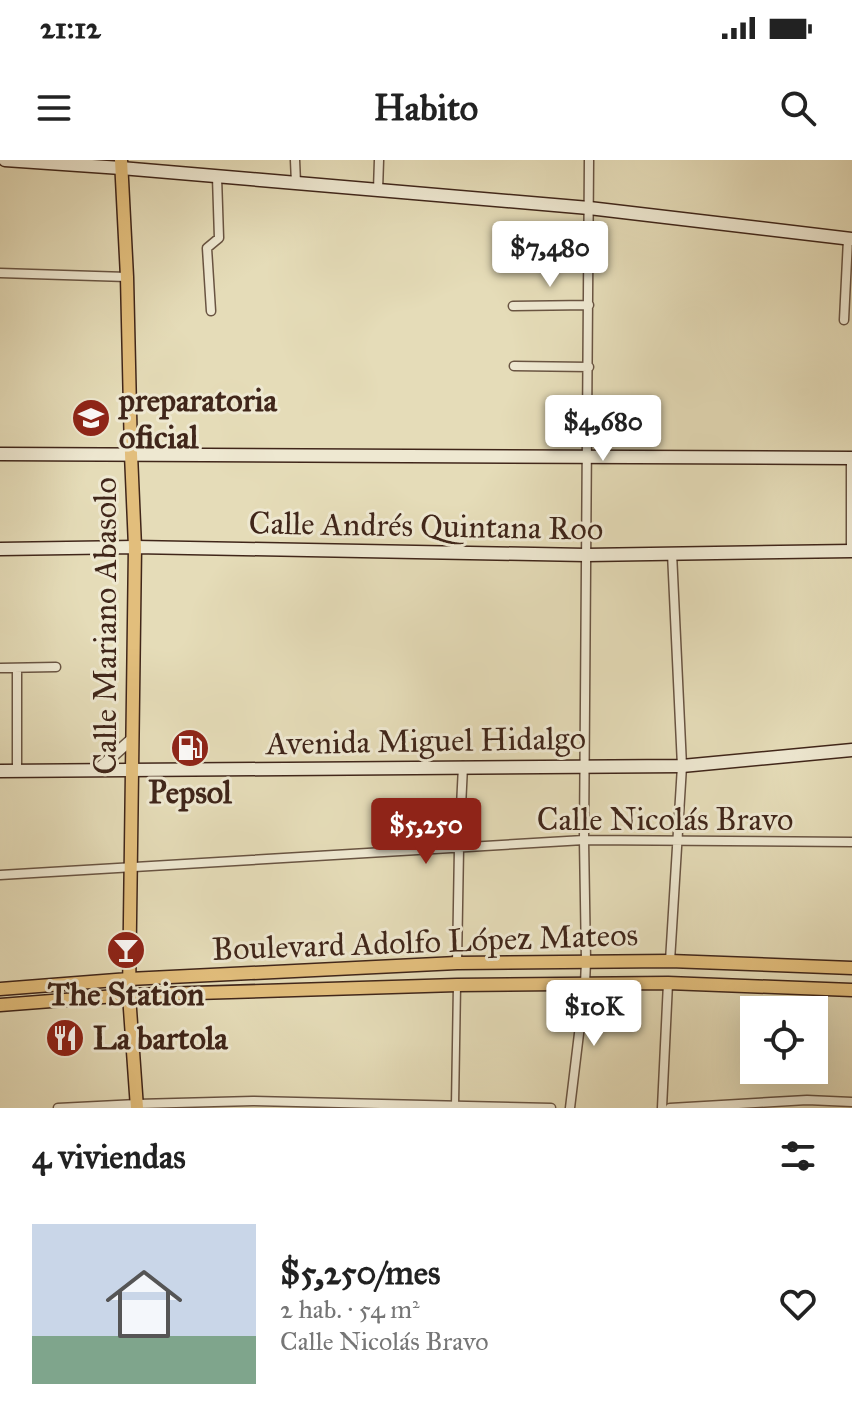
<!DOCTYPE html>
<html lang="es">
<meta charset="utf-8">
<style>
body{margin:0;font-family:"IM FELL Great Primer",serif;background:#f2f2f2;color:#222;height:100vh;display:flex;flex-direction:column;font-size:30px;white-space:nowrap}
*{box-sizing:border-box;margin:0}
p{font-size:26px;color:#767676}
.icon{flex:none;width:44px;height:44px;fill:none;stroke:currentColor;stroke-width:2;stroke-linecap:round;stroke-linejoin:round}
.map{position:relative;height:948px;overflow:hidden}
.sheet{display:flex;flex-direction:column;background:#fff;flex:1}
.sheet>*{flex:none}
.controls{position:absolute;left:740px;top:836px;display:grid;gap:16px}
.controls a{display:grid;place-items:center;width:88px;height:88px;border-radius:0px;background:#fff;box-shadow:0 8px 32px #0002;font-size:40px}
.price{position:absolute;translate:-50% -68px;padding:0 18px;border-radius:8px;background:#fff;color:#222;font-size:26px;line-height:52px;filter:drop-shadow(0 2px 4px #0008)}
.price::after{content:'';position:absolute;left:50%;top:48px;width:24px;height:18px;margin-left:-12px;background:inherit;clip-path:polygon(0 0,100% 0,50% 100%)}
.price.current{background:#8f2418;color:#fff}
ul{padding:0;list-style:none}
li{display:flex;align-items:center;gap:24px;height:200px;padding:0 32px}
li+li{border-top:2px solid #e0e0e0}
li span{display:grid;place-items:center;flex:none;width:224px;height:160px;border-radius:0px;color:#555}
li>.icon{margin-inline-start:auto}
span .icon{width:96px;height:96px;fill:#fffc;stroke-width:1}
li b{font-size:34px}
h2{display:flex;justify-content:space-between;align-items:center;height:96px;padding:0 32px;font-size:34px}
.status{display:flex;justify-content:space-between;align-items:center;height:56px;padding:0 40px;background:#fff;direction:ltr}
.status svg{height:22px;fill:currentColor}
header{display:flex;justify-content:space-between;align-items:center;height:104px;padding:0 32px;background:#fff;font-size:36px;font-weight:800}
.map>svg:first-child{display:block}
.lines{fill:none;stroke-linecap:round;stroke-linejoin:round}
.pedestrian-casing{stroke:#695442;stroke-width:9}
.minor-casing{stroke:#695442;stroke-width:11}
.tertiary-casing{stroke:#695442;stroke-width:13}
.secondary-casing{stroke:#40261a;stroke-width:15}
.primary-casing{stroke:#40261a;stroke-width:15}
.pedestrian{stroke:#eee8d1;stroke-width:6}
.minor{stroke:#eee8d1;stroke-width:8}
.tertiary{stroke:#eee8d1;stroke-width:10}
.secondary{stroke:#eee8d1;stroke-width:12}
.primary{stroke:#e2be7c;stroke-width:12}
.labels{text-anchor:middle;dominant-baseline:central;stroke-width:6;stroke-linejoin:round;paint-order:stroke}
.poi-label{font-size:32px;font-weight:bold;fill:#40261a;stroke:#eee8d1;text-anchor:start}
.street-label{font-size:32px;fill:#40261a;stroke:#eee8d1}
</style>
<div class="status"><b>21:12</b><svg viewBox="0 0 49 12"><path d="M0 12V9h3v3zM5 12V6h3v6zM10 12V3h3v9zM15 12V0h3v12zM26 1h20v11H26zM47 4h2v5h-2z"/></svg></div>
<header><svg class="icon" aria-label="menu" viewBox="0 0 24 24"><path d="M4 6h16M4 12h16M4 18h16"/></svg>Habito<svg class="icon" aria-label="search" viewBox="0 0 24 24"><circle cx="10" cy="10" r="6"/><path d="M15 15l6 6"/></svg></header>
<div class="map">
<svg width="852" height="948" viewBox="0 0 852 948">
<rect width="100%" height="100%" fill="#e5dcb8"/>
<filter id="stains"><feTurbulence type="fractalNoise" baseFrequency=".0025" numOctaves="4"/><feColorMatrix values="0 0 0 0 .2 0 0 0 0 .09 0 0 0 0 .02 0 0 0 .5 -.17"/></filter>
<radialGradient id="worn" r=".72"><stop offset=".6" stop-color="#630" stop-opacity="0"/><stop offset="1" stop-color="#630" stop-opacity=".3"/></radialGradient>
<g class="lines">
<defs>
<path id="pedestrian" d="M455,946l2,-121"/>
<path id="minor" d="M295,0l1,23
M378,30l1,-30
M0,113l127,4
M513,146l76,-1
M211,151l-4,-63 12,-10 -2,-61
M844,160l4,-81
M514,206l75,1
M851,298v94
M0,508l56,-1
M17,508v103
M0,715l584,-35 268,2
M670,801l12,-195 -10,-213
M457,803l2,-115 4,-82
M58,948l79,-4 116,-3 298,7
M570,948l15,-124 1,-23 -2,-121 5,-680
M662,948l6,-125
M670,948l137,-8 45,2"/>
<path id="tertiary" d="M97,610l35,-31"/>
<path id="secondary" d="M5,0l116,8 468,40 263,31
M0,294l852,4
M0,389l135,-2 451,8 266,-4
M0,611l682,-5 170,-16"/>
<path id="primary" d="M121,0l6,117 4,177 4,93 -6,448 8,113
M0,829l129,-10 328,-16 213,-2 182,7
M0,845l129,-10 328,-10 211,-2 184,7"/>
</defs>
<use href="#pedestrian" class="pedestrian-casing"/>
<use href="#minor" class="minor-casing"/>
<use href="#tertiary" class="tertiary-casing"/>
<use href="#secondary" class="secondary-casing"/>
<use href="#primary" class="primary-casing"/>
<use href="#pedestrian" class="pedestrian"/>
<use href="#minor" class="minor"/>
<use href="#tertiary" class="tertiary"/>
<use href="#secondary" class="secondary"/>
<use href="#primary" class="primary"/>
</g>
<defs>
<symbol id="school-disc" viewBox="-11 -11 22 22"><circle r="9.5" fill="#8f2418" stroke="#eee8d1"/><path d="M0-5L7-2L0 1L-7-2ZM-4 1L0 2.5L4 1V4Q0 6-4 4Z" fill="#fff"/></symbol>
<symbol id="fuel-disc" viewBox="-11 -11 22 22"><circle r="9.5" fill="#8f2418" stroke="#eee8d1"/><path d="M-5.5-6h7V0h2V4h1.3V-2.5L3-4.5l.8-.8L6-3V5H2.5V1h-1V6h-7ZM-4.2-4.7v3.2H.2V-4.7Z" fill="#fff"/></symbol>
<symbol id="bar-disc" viewBox="-11 -11 22 22"><circle r="9.5" fill="#8f2418" stroke="#eee8d1"/><path d="M-6-5H6L.8 .8V4.5H3.5V6h-7V4.5H-.8V.8Z" fill="#fff"/></symbol>
<symbol id="restaurant-disc" viewBox="-11 -11 22 22"><circle r="9.5" fill="#8f2418" stroke="#eee8d1"/><path d="M-5-6h1v4h1v-4h1v4h1v-4h1v5L-1.5 .5V6h-2V.5L-5-1ZM5-6V6H3V1.5H1.5Q1.5-4 5-6Z" fill="#fff"/></symbol>
</defs>
<g fill-rule="evenodd">
<use href="#school-disc" x="69" y="236" width="44" height="44"/>
<use href="#fuel-disc" x="168" y="566" width="44" height="44"/>
<use href="#bar-disc" x="104" y="768" width="44" height="44"/>
<use href="#restaurant-disc" x="43" y="856" width="44" height="44"/>
</g>
<g class="labels">
<g class="poi-label">
<text x="119" y="240">preparatoria<tspan x="119" dy="37">oficial</tspan></text>
<text x="190" y="632" text-anchor="middle">Pepsol</text>
<text x="126" y="834" text-anchor="middle">The Station</text>
<text x="93" y="878">La bartola</text>
</g>
<g class="street-label">
<text transform="translate(426 366) rotate(1)">Calle Andrés Quintana Roo</text>
<text transform="translate(105 466) rotate(-90)">Calle Mariano Abasolo</text>
<text transform="translate(426 581) rotate(-1)">Avenida Miguel Hidalgo</text>
<text x="665" y="659">Calle Nicolás Bravo</text>
<text transform="translate(425 782) rotate(-2)">Boulevard Adolfo López Mateos</text>
</g>
</g>
<rect width="100%" height="100%" filter="url(#stains)"/>
<rect width="100%" height="100%" fill="url(#worn)"/>
</svg>
<div class="controls">
<a><svg class="icon" aria-label="locate" viewBox="0 0 24 24"><circle cx="12" cy="12" r="6"/><path d="M12 2v4M12 18v4M2 12h4M18 12h4"/></svg></a>
</div>
<b class="price" style="left:550px;top:129px">$7,480</b>
<b class="price" style="left:603px;top:303px">$4,680</b>
<b class="price current" style="left:426px;top:706px">$5,250</b>
<b class="price" style="left:594px;top:888px">$10K</b>
</div>
<section class="sheet">
<h2>4 viviendas<svg class="icon" aria-label="filters" viewBox="0 0 24 24"><path d="M4 7h16M4 17h16"/><circle cx="9" cy="7" r="2"/><circle cx="15" cy="17" r="2"/></svg></h2>
<ul>
<li><span style="background:linear-gradient(#c9d6e8 70%,#7fa58c 0)"><svg class="icon" aria-label="home" viewBox="0 0 24 24"><path d="M3 11l9-7 9 7M6 9v11h12V9"/></svg></span><div><b>$5,250/mes</b><p>2 hab. · 54 m²</p><p>Calle Nicolás Bravo</p></div><svg class="icon" aria-label="heart" viewBox="0 0 24 24"><path d="M12 20l-8-8c-3-5 5-10 8-4 3-6 11-1 8 4z"/></svg></li>
</ul>
</section>
